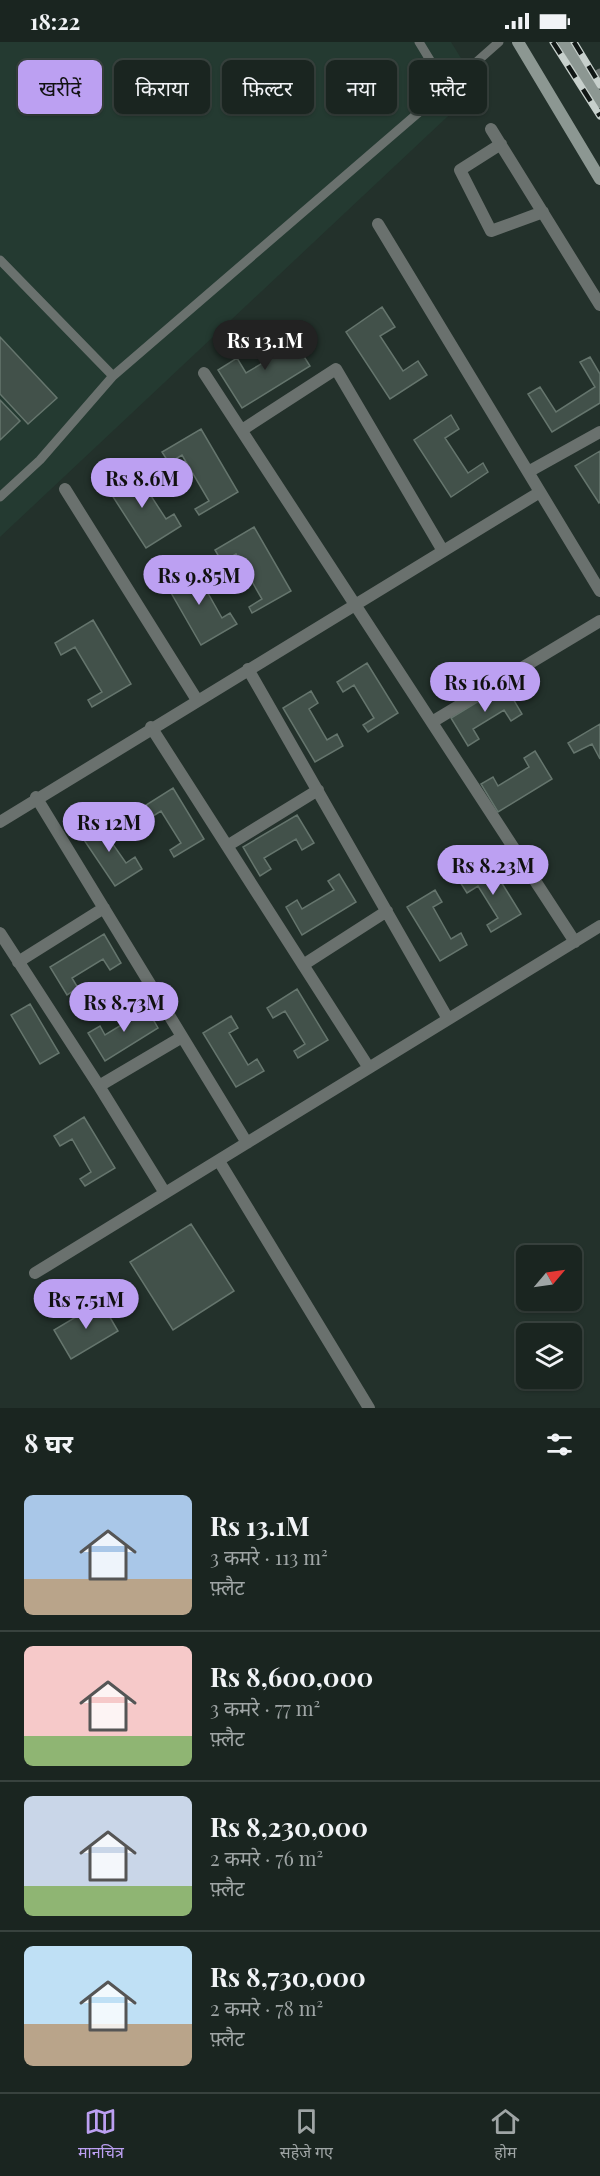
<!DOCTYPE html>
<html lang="hi">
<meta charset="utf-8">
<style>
body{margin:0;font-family:"Playfair Display","Noto Sans Devanagari",serif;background:#27312d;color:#f1f3f6;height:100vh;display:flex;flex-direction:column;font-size:22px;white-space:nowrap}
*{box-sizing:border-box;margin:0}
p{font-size:20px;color:#9fa5a5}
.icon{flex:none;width:33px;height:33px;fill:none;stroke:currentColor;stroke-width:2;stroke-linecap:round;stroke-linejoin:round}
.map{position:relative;height:1366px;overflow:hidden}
.details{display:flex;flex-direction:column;background:#1a2520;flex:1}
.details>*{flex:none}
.top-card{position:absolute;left:18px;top:18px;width:564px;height:54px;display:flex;gap:12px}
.needle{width:39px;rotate:61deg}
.controls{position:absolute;left:516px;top:1203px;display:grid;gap:12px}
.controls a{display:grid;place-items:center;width:66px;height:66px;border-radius:9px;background:#1a2520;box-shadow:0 2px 4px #0004,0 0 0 2px #38423e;font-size:30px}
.price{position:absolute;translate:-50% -51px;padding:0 14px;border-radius:21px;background:#bca0f2;color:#111;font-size:20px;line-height:39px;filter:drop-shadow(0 2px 3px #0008)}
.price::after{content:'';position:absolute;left:50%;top:36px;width:18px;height:14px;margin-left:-9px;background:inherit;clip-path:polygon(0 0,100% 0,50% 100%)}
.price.current{background:#222;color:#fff}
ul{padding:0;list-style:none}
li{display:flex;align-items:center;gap:18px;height:150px;padding:0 24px}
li+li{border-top:2px solid #38423e}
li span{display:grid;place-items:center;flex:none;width:168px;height:120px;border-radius:9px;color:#555}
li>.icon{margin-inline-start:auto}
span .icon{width:72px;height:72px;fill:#fffc;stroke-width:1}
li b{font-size:26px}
h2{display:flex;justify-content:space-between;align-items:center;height:72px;padding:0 24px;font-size:26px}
.chip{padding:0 21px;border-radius:9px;background:#1a2520;box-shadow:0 2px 4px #0004,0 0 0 2px #38423e;font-size:21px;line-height:54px}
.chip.current{background:#bca0f2;color:#111}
.status{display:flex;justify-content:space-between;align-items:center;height:42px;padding:0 30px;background:#1a2520;direction:ltr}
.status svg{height:16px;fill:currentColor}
.tabs{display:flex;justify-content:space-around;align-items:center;height:84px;border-top:2px solid #38423e;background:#1a2520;font-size:16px;color:#9fa5a5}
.tabs a{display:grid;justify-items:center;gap:3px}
.tabs .current{color:#bca0f2}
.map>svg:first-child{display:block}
.built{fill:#243a31}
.building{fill:#42514a;stroke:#65756d;stroke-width:1.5}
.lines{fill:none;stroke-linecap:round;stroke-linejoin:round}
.service{stroke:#6a716e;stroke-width:9}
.minor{stroke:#6a716e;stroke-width:12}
.secondary{stroke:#8c9792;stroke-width:12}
.rail-casing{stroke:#c7d0cc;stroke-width:7}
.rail{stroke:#111715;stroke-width:4.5;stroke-dasharray:14;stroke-linecap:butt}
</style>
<div class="status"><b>18:22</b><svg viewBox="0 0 49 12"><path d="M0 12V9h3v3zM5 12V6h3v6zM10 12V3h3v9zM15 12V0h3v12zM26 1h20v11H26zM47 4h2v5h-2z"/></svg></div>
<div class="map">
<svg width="600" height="1366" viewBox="0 0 600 1366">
<rect width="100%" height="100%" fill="#23312b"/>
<path class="built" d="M0,0h451l28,45 -479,450z"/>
<path class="building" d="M382,265l13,20 -15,9 23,35 15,-10 9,14 -37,24 -44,-67z
M286,286l24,38 -68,42 -24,-38 19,-12 9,15 35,-21 -9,-15z
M0,295l57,61 -29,26 -28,-30z
M590,315l10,17v29l-48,29 -24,-38 12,-7 16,25 39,-25 -15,-25z
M0,358l20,21 -20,19z
M451,373l8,14 -14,9 23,35 15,-10 5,9 -37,25 -37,-57z
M201,387l37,63 -39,23 -4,-6 14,-8 -27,-46 -13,8 -7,-11z
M600,409v51l-1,1 -24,-37z
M144,424l6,11 -8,5 24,37 8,-5 7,12 -35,22 -38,-59z
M254,485l37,64 -39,22 -3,-6 13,-8 -26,-45 -14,8 -7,-12z
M203,522l6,10 -9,5 22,39 8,-5 7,11 -36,21 -35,-61z
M93,578l38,64 -39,23 -4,-7 14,-8 -27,-45 -14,8 -6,-12z
M367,621l31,50 -30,19 -5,-7 11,-7 -20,-33 -11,7 -6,-10z
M505,643l17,29 -11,7 -7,-11 -31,19 6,10 -11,7 -17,-28z
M311,649l7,12 -9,6 18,31 10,-6 6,12 -28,16 -32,-54z
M600,682v35l-8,-15 -18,9 -6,-10z
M535,709l17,28 -54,33 -17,-28 12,-7 5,9 31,-19 -5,-9z
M173,746l31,51 -30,18 -4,-7 11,-7 -20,-32 -11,7 -7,-11z
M297,773l17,28 -12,7 -6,-11 -32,19 7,11 -11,7 -17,-29z
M107,774l7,11 -9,6 21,30 9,-6 7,12 -27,17 -35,-52z
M490,822l31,50 -30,18 -4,-7 11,-7 -20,-32 -11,7 -7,-11z
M339,832l17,28 -54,33 -16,-28 11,-7 5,9 32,-19 -6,-9z
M435,848l7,12 -9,5 18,32 10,-6 6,12 -27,16 -33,-54z
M104,892l17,29 -11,7 -7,-11 -31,19 6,10 -11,7 -17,-28z
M297,947l31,51 -30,18 -4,-7 11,-7 -20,-33 -12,7 -6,-10z
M142,958l16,28 -53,33 -17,-28 12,-7 5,9 31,-19 -6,-9z
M30,962l29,49 -19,11 -29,-49z
M231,974l7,12 -9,5 19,32 9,-6 7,12 -28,16 -33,-54z
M84,1075l31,51 -30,18 -5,-7 11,-7 -19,-33 -12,7 -6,-10z
M191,1182l43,67 -61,39 -43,-68z
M101,1260l17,29 -47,28 -17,-29z"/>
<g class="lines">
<path class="service" d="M588,39l12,-8
M447,46l52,-46
M0,218l113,116
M0,455l40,-37 73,-84 334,-288 -28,-46"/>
<path class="minor" d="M491,87l109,176
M501,102l-41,26 31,61 52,-19
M378,182l222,367
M204,331l371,569
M242,388l94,-61 107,182
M528,430l72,-40
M65,447l132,211
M248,627l200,350
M432,680l168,-101
M151,685l218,341
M36,755l211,346
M0,780l540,-330
M227,804l91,-56
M0,891l99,153 66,107
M18,920l86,-54
M303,923l84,-54
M99,1044l83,-49
M219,1119l150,247
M35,1231l565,-347"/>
<path class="secondary" d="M518,0l82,137
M564,0l36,60"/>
<defs>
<path id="rail" d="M553,0l47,74
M574,0l26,43"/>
</defs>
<use href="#rail" class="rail-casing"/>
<use href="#rail" class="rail"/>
</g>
</svg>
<div class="controls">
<a><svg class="needle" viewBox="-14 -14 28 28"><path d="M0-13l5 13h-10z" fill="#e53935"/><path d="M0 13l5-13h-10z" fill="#9fa5a5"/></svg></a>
<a><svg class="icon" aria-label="layers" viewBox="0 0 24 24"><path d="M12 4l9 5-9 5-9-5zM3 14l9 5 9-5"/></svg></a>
</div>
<b class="price current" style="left:265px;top:329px">Rs 13.1M</b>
<b class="price" style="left:142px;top:467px">Rs 8.6M</b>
<b class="price" style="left:199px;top:564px">Rs 9.85M</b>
<b class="price" style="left:485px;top:671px">Rs 16.6M</b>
<b class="price" style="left:109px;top:811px">Rs 12M</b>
<b class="price" style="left:493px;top:854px">Rs 8.23M</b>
<b class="price" style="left:124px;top:991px">Rs 8.73M</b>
<b class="price" style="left:86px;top:1288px">Rs 7.51M</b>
<div class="top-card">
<a class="chip current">खरीदें</a>
<a class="chip">किराया</a>
<a class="chip">फ़िल्टर</a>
<a class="chip">नया</a>
<a class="chip">फ़्लैट</a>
</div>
</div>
<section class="details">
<h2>8 घर<svg class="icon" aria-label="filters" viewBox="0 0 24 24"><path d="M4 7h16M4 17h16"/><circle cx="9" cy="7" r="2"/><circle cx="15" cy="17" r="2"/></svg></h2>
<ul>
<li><span style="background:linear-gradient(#a9c7e8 70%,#b9a48a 0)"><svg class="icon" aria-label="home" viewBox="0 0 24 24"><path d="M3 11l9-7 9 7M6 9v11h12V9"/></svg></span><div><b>Rs 13.1M</b><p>3 कमरे · 113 m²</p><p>फ़्लैट</p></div></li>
<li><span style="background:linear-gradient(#f6c9c9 75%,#8fb573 0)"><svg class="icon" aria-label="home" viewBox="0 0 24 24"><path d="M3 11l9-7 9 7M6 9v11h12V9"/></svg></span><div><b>Rs 8,600,000</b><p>3 कमरे · 77 m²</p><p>फ़्लैट</p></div></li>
<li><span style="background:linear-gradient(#c9d6e8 75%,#8fb573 0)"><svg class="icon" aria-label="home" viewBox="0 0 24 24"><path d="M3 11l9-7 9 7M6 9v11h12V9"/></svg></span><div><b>Rs 8,230,000</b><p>2 कमरे · 76 m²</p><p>फ़्लैट</p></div></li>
<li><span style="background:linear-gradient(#bfe0f5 65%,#b9a48a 0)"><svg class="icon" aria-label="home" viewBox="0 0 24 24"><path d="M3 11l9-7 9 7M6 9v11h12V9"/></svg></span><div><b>Rs 8,730,000</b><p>2 कमरे · 78 m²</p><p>फ़्लैट</p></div></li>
</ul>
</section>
<nav class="tabs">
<a class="current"><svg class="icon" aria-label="map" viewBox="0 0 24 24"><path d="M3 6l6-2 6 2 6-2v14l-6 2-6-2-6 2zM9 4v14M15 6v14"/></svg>मानचित्र</a>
<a><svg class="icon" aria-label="saved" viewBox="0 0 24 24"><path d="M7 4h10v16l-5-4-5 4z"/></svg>सहेजे गए</a>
<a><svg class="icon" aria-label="home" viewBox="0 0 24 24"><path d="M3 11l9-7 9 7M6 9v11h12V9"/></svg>होम</a>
</nav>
